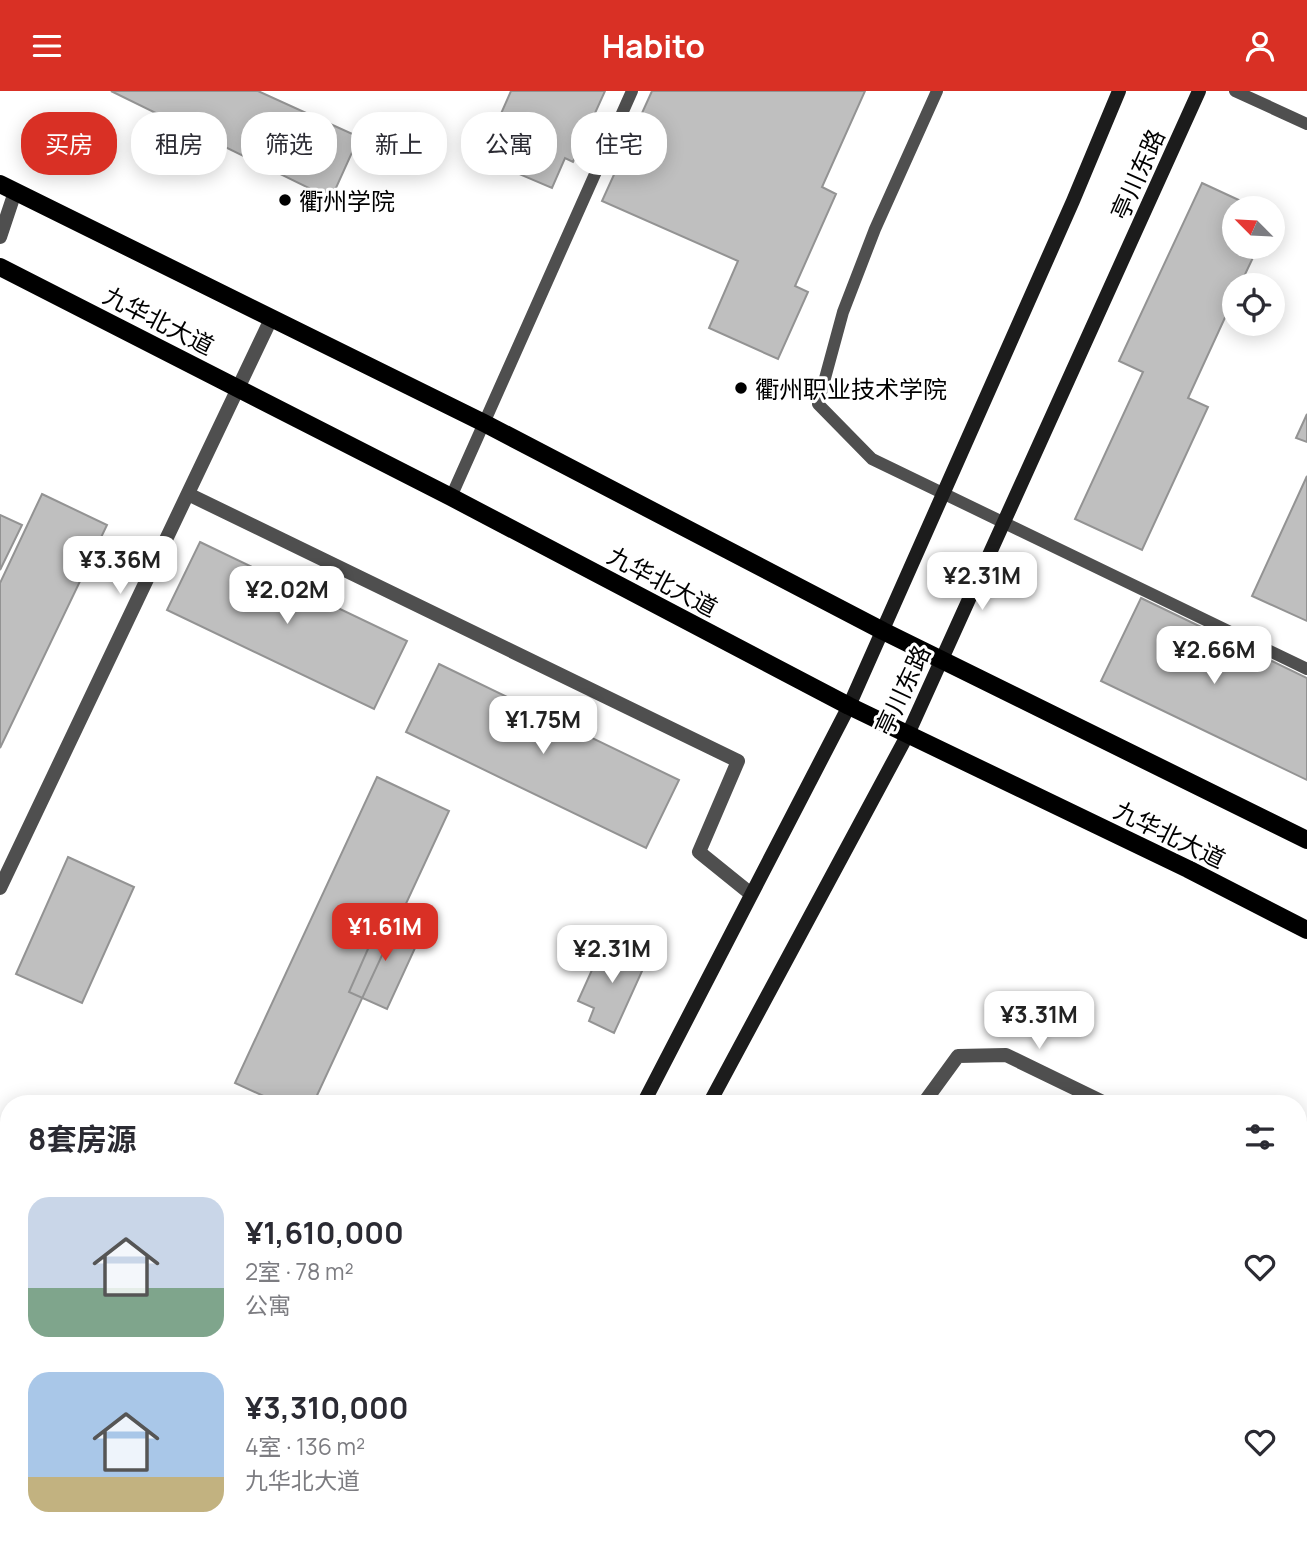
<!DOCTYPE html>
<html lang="zh">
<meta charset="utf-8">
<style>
body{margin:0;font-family:Manrope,"Noto Sans SC",sans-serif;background:#f7f7f7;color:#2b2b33;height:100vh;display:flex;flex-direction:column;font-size:26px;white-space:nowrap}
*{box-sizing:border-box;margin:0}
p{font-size:23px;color:#7c7c81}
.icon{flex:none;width:38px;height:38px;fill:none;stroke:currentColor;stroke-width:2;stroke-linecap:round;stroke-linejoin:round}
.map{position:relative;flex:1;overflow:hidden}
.side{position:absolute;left:0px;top:1004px;width:1307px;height:450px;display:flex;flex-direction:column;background:#fff;border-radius:28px 28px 0 0;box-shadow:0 4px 18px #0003}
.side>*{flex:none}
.banner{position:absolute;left:21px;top:21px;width:700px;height:63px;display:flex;gap:14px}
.needle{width:46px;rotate:294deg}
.fabs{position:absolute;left:1222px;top:105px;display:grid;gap:14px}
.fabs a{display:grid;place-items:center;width:63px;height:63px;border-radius:50%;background:#fff;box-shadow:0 4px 18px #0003;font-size:35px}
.price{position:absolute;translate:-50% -60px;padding:0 16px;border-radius:14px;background:#fff;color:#222;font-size:23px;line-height:46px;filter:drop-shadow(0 2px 4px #0008)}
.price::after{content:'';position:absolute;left:50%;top:42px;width:21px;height:16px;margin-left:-10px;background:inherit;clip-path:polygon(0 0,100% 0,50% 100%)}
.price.active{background:#d93025;color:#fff}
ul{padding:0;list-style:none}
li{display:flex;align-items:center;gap:21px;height:175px;padding:0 28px}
li span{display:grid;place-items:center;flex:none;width:196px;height:140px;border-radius:21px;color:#555}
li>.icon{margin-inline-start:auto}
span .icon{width:84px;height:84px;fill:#fffc;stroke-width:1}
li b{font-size:30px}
h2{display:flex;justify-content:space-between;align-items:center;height:84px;padding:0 28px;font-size:30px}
.tag{padding:0 24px;border-radius:28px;background:#fff;box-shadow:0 4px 18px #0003;font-size:24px;line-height:63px}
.tag.active{background:#d93025;color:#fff}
header{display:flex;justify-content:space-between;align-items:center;height:91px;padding:0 28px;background:#d93025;color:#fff;font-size:32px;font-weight:700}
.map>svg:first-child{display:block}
.building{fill:#bfbfbf;stroke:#939393;stroke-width:2}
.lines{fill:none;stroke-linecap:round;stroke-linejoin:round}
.lane{stroke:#4f4f4f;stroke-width:12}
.street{stroke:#4f4f4f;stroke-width:14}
.secondary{stroke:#1c1c1c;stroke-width:14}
.primary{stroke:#000;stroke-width:18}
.poi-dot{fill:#000;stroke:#fff;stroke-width:2.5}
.labels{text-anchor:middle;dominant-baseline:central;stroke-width:6;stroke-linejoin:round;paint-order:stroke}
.street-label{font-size:24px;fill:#000;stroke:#fff}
.poi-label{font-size:24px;fill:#000;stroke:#fff;text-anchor:start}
</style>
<header><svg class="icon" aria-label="menu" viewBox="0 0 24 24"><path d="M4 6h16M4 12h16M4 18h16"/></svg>Habito<svg class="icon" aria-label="person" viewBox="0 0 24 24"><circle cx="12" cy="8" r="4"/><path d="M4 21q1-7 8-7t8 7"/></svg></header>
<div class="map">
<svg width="1307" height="1454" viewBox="0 0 1307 1454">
<rect width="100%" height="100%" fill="#fff"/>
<path class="building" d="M111,0h147l101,46 -28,62z
M511,0h94l-32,71 -8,-4 -13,30 -47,-20 11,-23 -24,-11z
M652,0h213l-43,96 14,7 -41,92 13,6 -30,67 -69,-31 29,-67 -136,-60z
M1202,92l54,25h-22v39h24l-18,38h-6v13l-46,100 20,9 -66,143 -67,-31 68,-147 -24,-11z
M1307,323v28l-11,-4z
M1307,385v145l-55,-25z
M42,403l65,31 -107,223v-165z
M0,424l22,10 -22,45z
M200,451l207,99 -33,68 -207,-99z
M1141,507l166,80v102l-206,-99z
M439,573l240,116 -33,68 -240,-116z
M377,686l72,34 -136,293h-32l-46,-21z
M68,766l66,30 -52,116 -66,-29z
M382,826l39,18 -34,74 -38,-17z
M605,850l42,19 -33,73 -25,-12 5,-13 -16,-7z"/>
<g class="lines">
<path class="lane" d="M937,0l-62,138 -32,83 -25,92 54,55 435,210
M1235,0l72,33
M451,406l181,-406"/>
<path class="street" d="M0,146l15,-45
M188,403l550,267 -39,91 52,42
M0,797l271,-569
M923,1013l35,-48 48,-1 101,49
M1298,1106l9,5
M1298,1317l9,-21
M1203,1446l23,8
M649,1454l7,-8
M914,1454l11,-8
M1121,1454l4,-8
M1244,1454l3,-8"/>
<path class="secondary" d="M643,1013l206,-398 224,-505 46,-110
M709,1013l199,-370 291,-643
M390,1454l6,-8
M453,1454l6,-8"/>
<path class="primary" d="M0,93l484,239 399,208 424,209
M0,176l451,230 398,209 339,163 119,61"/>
</g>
<g class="poi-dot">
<circle cx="285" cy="109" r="7"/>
<circle cx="741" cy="297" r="7"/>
</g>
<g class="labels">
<g class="street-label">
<text transform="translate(1137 83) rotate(-66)">亭川东路</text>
<text transform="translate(159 229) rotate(27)">九华北大道</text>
<text transform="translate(663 490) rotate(28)">九华北大道</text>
<text transform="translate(902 599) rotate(-65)">亭川东路</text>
<text transform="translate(1170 743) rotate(26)">九华北大道</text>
</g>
<g class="poi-label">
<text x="299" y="109">衢州学院</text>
<text x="755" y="297">衢州职业技术学院</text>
</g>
</g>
</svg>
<div class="fabs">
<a><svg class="needle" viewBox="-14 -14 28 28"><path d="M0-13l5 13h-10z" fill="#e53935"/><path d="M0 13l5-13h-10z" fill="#7c7c81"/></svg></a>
<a><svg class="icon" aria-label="locate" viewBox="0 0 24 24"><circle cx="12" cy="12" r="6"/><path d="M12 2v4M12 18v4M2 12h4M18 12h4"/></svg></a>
</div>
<b class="price" style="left:120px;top:505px">¥3.36M</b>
<b class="price" style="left:982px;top:521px">¥2.31M</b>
<b class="price" style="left:287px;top:535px">¥2.02M</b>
<b class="price" style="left:1214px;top:595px">¥2.66M</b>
<b class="price" style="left:543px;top:665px">¥1.75M</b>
<b class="price active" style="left:385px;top:872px">¥1.61M</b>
<b class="price" style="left:612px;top:894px">¥2.31M</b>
<b class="price" style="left:1039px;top:960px">¥3.31M</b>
<div class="banner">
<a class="tag active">买房</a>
<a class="tag">租房</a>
<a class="tag">筛选</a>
<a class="tag">新上</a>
<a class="tag">公寓</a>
<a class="tag">住宅</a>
</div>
<section class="side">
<h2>8套房源<svg class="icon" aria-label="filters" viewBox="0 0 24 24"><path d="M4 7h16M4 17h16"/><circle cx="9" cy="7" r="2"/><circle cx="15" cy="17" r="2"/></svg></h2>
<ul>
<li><span style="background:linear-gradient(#c9d6e8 65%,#7fa58c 0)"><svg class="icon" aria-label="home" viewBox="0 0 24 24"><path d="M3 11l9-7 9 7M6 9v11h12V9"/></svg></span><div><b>¥1,610,000</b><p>2室 · 78 m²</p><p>公寓</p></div><svg class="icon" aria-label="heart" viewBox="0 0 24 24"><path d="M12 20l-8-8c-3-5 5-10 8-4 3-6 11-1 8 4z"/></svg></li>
<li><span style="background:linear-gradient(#a9c7e8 75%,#c2b280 0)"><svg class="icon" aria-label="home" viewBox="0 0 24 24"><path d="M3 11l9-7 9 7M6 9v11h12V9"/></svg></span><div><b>¥3,310,000</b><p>4室 · 136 m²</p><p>九华北大道</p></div><svg class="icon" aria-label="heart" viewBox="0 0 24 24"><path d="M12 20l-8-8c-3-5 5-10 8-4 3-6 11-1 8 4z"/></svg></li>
</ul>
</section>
</div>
